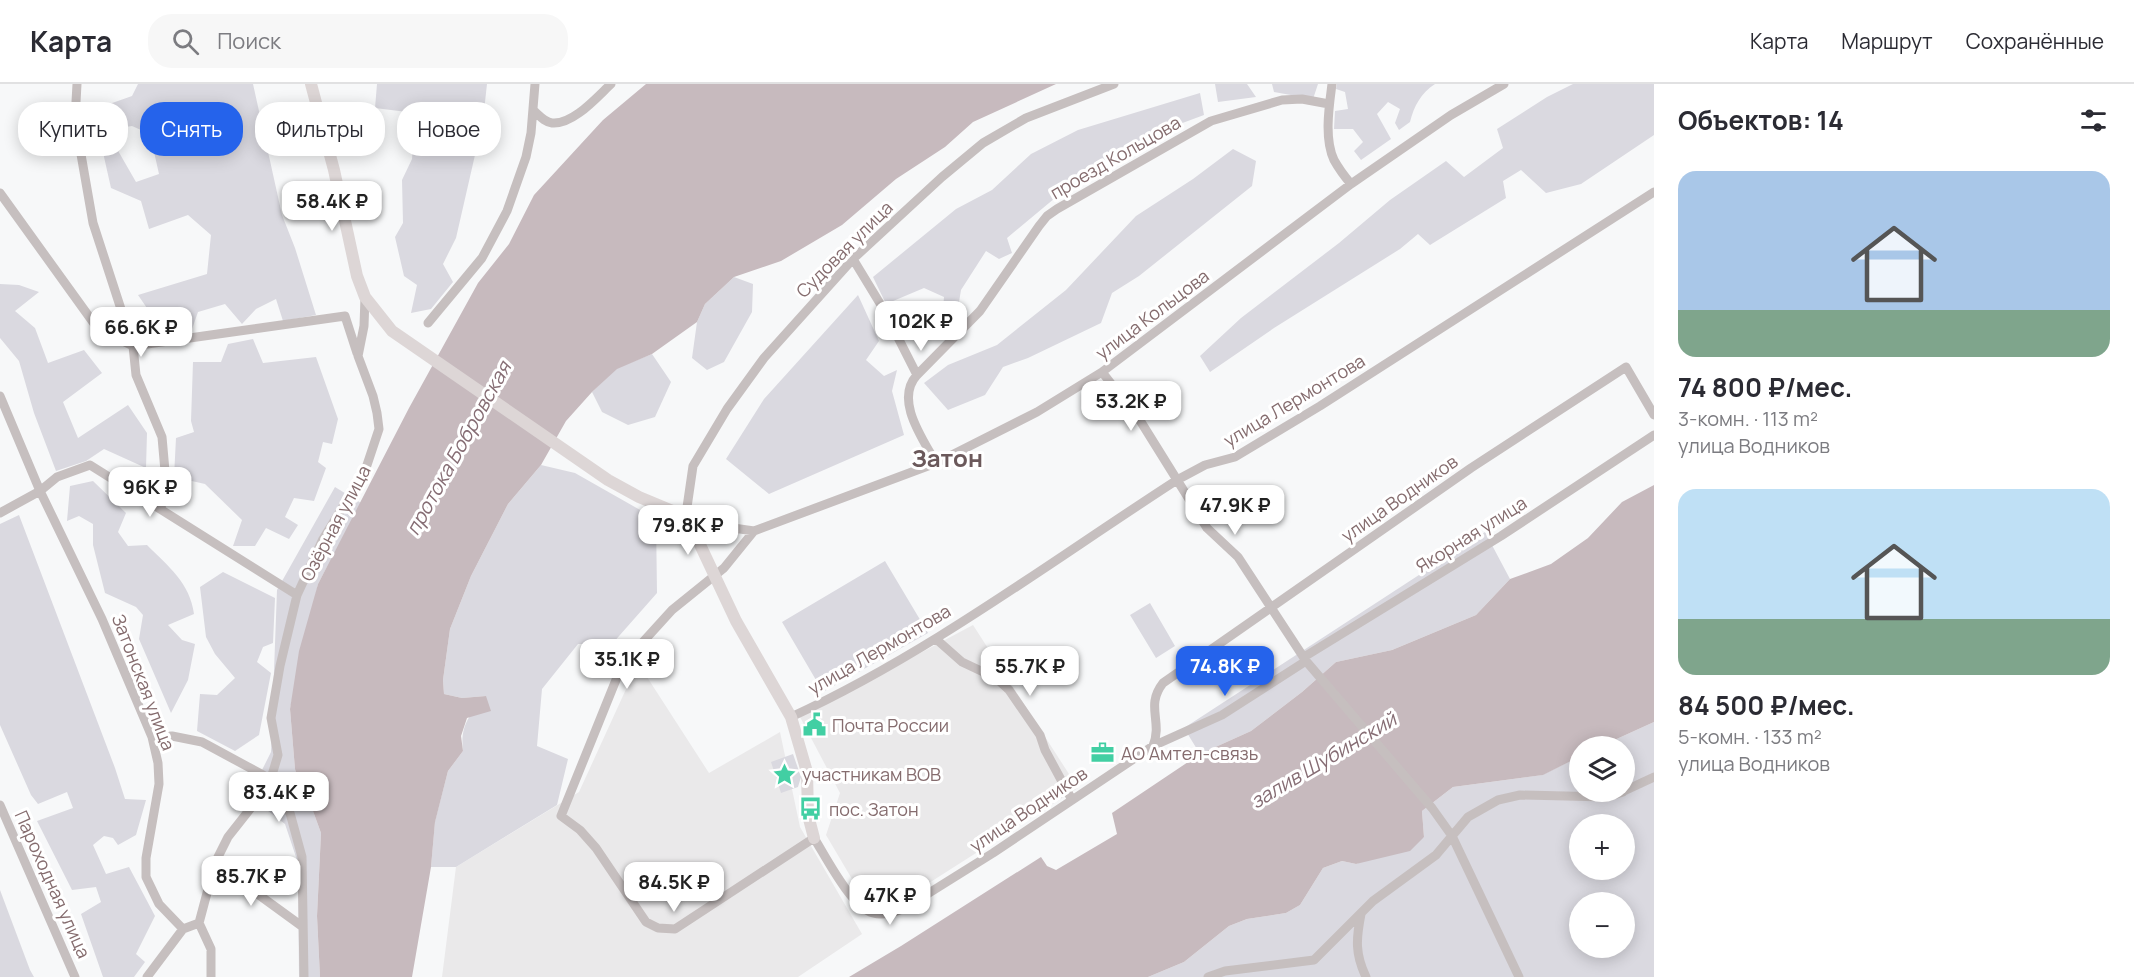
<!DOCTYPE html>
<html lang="ru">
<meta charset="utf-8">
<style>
body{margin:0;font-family:Manrope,sans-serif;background:#f7f7f7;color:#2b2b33;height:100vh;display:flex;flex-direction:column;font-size:22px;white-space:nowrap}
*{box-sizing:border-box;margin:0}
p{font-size:20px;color:#7c7c81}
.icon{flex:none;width:33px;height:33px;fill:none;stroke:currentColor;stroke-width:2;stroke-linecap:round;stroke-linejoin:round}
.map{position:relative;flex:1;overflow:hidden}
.panel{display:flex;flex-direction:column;background:#fff;width:480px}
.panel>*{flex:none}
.banner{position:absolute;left:18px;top:18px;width:570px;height:54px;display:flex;gap:12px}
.fabs{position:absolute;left:1569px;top:652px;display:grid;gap:12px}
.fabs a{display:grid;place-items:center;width:66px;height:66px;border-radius:50%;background:#fff;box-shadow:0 3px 15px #0003;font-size:30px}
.price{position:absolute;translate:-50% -51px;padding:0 14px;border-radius:12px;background:#fff;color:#222;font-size:20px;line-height:39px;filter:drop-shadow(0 2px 3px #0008)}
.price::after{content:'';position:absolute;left:50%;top:36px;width:18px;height:14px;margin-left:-9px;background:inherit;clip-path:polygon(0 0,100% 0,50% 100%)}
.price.current{background:#2563eb;color:#fff}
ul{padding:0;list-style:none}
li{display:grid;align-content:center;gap:12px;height:318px;padding:0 24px}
li span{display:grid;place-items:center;height:186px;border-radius:18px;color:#555}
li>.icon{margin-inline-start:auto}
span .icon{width:108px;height:108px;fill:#fffc;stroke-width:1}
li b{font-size:26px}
h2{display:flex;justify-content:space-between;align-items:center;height:72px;padding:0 24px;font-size:26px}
.pill{padding:0 21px;border-radius:24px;background:#fff;box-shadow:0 3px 15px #0003;font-size:21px;line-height:54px}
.pill.current{background:#2563eb;color:#fff}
header{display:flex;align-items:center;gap:36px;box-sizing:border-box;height:84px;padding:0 30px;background:#fff;border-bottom:2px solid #e1e1e2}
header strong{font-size:28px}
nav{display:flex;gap:33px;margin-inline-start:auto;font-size:21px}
.search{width:420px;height:54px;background:#f7f7f7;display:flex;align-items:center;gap:15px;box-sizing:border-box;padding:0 21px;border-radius:24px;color:#7c7c81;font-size:22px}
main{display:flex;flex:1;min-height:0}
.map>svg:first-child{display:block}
.built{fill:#eae9ea}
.green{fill:#dad9e0;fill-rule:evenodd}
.water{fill:#c7babe}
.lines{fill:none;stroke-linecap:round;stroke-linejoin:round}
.street{stroke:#c6bfbf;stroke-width:9}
.secondary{stroke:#ddd6d6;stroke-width:12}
.labels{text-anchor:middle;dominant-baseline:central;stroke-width:6;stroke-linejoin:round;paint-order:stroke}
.street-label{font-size:18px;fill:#856c6e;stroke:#fff}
.poi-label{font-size:18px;fill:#856c6e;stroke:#fff;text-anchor:start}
.water-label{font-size:20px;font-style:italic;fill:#866d74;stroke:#fff}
.district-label{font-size:24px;font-weight:bold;fill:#6b595b;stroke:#fff}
</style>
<header>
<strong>Карта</strong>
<div class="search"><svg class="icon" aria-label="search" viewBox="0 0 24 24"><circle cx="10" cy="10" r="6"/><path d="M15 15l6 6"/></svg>Поиск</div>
<nav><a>Карта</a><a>Маршрут</a><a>Сохранённые</a></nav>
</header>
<main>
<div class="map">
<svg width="1654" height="893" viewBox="0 0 1654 893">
<rect width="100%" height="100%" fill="#f7f8f9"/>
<path class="built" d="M973,541l105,163 -171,109 -28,9 -17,-10 -36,-61 14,-42 -40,-76z
M638,579l71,110 71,-41 20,95 62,107 -64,43h-356l14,-110 123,-75z"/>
<path class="green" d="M138,0h115l29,131 13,33 21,67 -33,6 -7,-22 -20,10 -14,15 -17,-20 -27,8 -6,17 -16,1 -6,-15 -19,-1 -13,-19 69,-21 4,-39 -23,-20 -39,14 -8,-28 -30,-13 -9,-40 11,-6 23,40 23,-8 -9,-40 -18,-8 -33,5 -1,-23 34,-12z
M377,0h110l-4,36 -27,118 -13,26 10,18 -22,27 -20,4 6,-28 -13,-9 -9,-39 8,-14 -1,-43 10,-21 3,-46 -40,-5z
M1215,0h32l9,13 -38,5z
M1272,0h46l-5,15 -39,-7z
M1337,0h98c-14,9 -21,22 -25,38l-11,8 -4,-7 5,-14 -12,-7 -11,12 14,25 -30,21 -7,-9 9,-9 -10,-13h-19l1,-18 13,-2 -3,-17 -9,-3z
M1573,0h81v51l-73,49 -35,9 -25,-23 -18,11 3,17 -76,47 -12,-11 -18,15 -126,79 -64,44 -10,-16 41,-38 98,-75 51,-43 56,-39 18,16 39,-29 -6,-19 50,-32z
M1200,9l4,22 -43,16 -70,37 -84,70 5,15 -13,6 -13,-8 -25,39 -3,18 -16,13 2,-24 -20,-9 -38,16 -13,-27 83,-68 36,-19 39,-36 47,-24z
M1233,65l23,12 -4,25 -113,90 -27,17 -11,30 -73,35 -25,9 -18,28 -37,15 -24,-27 24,-18 49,-20 69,-55 70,-74 57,-37z
M734,193l19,7 -1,28 -28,50 -17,8 -15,-12 5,-36 8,-18z
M0,200l19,1 20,7 -24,19 20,17 13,35 36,-13 18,23 -39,29 15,36 50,-33 19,28 -1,35 -42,-19 -18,12 -30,10 -22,-58 -15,-52 -19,-23z
M858,211l21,46 -13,19 18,16 13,-6 -5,21 12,44 -135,59 -43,-35 38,-60z
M253,255l10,24 53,-6 22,62 -6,25 -9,-2 -5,20 8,6 -12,33 -20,-3 -9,19 13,8 -9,14 -23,-11 -11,18h-22l9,-26 -37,-36 -31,-7 2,-39 18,-6 -3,-11 2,-59h28l7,-18z
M652,270l19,28 -16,35 -27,8 -26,-13 -10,-20 25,-24z
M541,381l34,8 81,46 1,74 -45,51h-34l-36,45 -5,57 31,13 -11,46 -101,62h-25l4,-46 13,-50 15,-20c-3,-27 7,-36 23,-55l-24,2 -18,-4 -1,-14 7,-51 21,-53 37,-72z
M93,397l33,32 -8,19 10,14 19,-1c21,21 43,38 47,69l-26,11 14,15 13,4 -7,36 -17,33 -32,-74 4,-24 -7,-8 -31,-14 -12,-48v-21l-14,-8 -12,5 3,-35z
M335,403l26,16 -43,81 -28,125 5,60 7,26 11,16 8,22 -4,83 3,61h-21l-1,-114 -13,-39 -36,-28 22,-44 6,-162z
M19,431l96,253 10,31 21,1 -10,35 -18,10 -5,-7 -9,-2 -11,9 13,29 23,-7 26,49 -19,38 9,8 -11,15h-31l-22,-63 20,-12 -5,-15 -24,3 -35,-69 36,-13 -6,-16 -29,12 -7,-9 -31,-70v-201z
M1485,448l25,47 -34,36 -84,35 -56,12 -34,30 -51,39 -51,23 -16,-26z
M885,477l43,72 -105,59 -41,-70z
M223,488l52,26 -2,45 -10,4 -6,15 14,11 -12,62 -24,16 -38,-20 3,-37 17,1 18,-17 -20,-24 -9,-17 -6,-50z
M1150,519l25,43 -19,12 -26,-43z
M1654,638v255h-506l36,-15 45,-36 18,-7 39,-6 14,-8 23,-37 19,-7 14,3 68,-27 -2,-26 31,-24 89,-12 37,-18 1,35h44v-45h-25zM1580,741h44v45h-44zM1580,819h44v45h-44z
M793,670l8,23 -3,10 -17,6 -10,-31z
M0,806l30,80 4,7h-34z"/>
<path class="water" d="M646,0h410l-83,38 -28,25 -49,32 -54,46 -61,36 -47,16 -29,27 -8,18 -45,32 -35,15 -25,23 -26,29 -25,44 -33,39 -37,72 -21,53 -7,51 1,14 18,4 24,-2 5,15 -24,7 -6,18 2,15 -15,20 -13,51 -4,45 -19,110h-92l-3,-61 4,-83 -8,-22 -11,-16 -7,-26 -5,-60 9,-58 19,-67 91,-176 69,-125 31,-39 25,-49 69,-75z
M1654,401v237l-55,25h-19l-1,10 -36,18 -90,12 -31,24 2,26 -14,14 -54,13 -14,-3 -19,7 -23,37 -14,8 -39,6 -18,7 -45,36 -36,15h-299l52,-31 140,-89 6,9 9,4 61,-36 -5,-21 88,-59 51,-23 51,-39 34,-30 56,-12 84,-35 34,-36 41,-15 37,-26 34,-36z"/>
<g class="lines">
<path class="street" d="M77,0l-2,36 18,103 40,123 3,29 26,62 3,34 -4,38
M1114,0l-88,34 -43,25 -41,34 -89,82 -89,99 -37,51 -34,57 -8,55 69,10 182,-68 101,-51 65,-40 249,-188 100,-69 53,-31
M1332,0c-3,23 -8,55 2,76 5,9 11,17 17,24
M533,26c6,5 11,12 19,13 21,2 45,-26 59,-39
M0,109l98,136 35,17 212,-30 12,37
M853,175l31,51 33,65c-23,25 6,64 19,88
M428,239l54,-65 25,-47 19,-54 5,-24 4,-49
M1102,288l39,50 66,106 31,29 68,104 126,147 20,28 67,141
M917,291l63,-64 59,-85 8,-10 10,-7 154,-88 71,-21 20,-1 27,5
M0,312l40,95 62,128 50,118 6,26 1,21 -13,74v19l13,27 24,25 -36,48
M0,429l40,-22 17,-14 33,-12 207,130
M754,447l-30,37 -52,42 -50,55 -61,151 19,14 16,18 50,74 12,6 17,1 139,-91c12,19 37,69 59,75 11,3 22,-1 32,-5l88,-55 160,-107c10,-25 -8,-40 10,-63l308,-215 155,-101 28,48
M936,555l26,23 34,16 13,12 31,45 5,15 27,50
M1304,573l197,-121 153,-101
M791,633c137,-63 259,-155 386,-237l28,-15 30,-8 85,-51 334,-214
M152,653l20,-1 30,6 61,33 6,10 21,28 12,44 2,120
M1153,662l69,-31 84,-54
M1624,707l30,-14
M0,721l75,172
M215,779l88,64
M1361,830c-5,25 -6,40 5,63
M199,839l12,26v28
M183,845l16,-6 16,-60 13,-26 41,-52 9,-30 -7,-37 9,-52 17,-71 26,-56 42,-68 14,-42 -2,-16 -4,-17 -15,-40 6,-30 1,-29
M1208,893l17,-6 89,-11 59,-59 63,-46 32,-38 30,-17 22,-5 87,2 16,-5"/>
<path class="secondary" d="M311,0l23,86 23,106 8,21 27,34 216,149 31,17 36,15 10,9 10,13 41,87 55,96 16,55 1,43 6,23"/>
</g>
<defs>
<symbol id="civic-bare" viewBox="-9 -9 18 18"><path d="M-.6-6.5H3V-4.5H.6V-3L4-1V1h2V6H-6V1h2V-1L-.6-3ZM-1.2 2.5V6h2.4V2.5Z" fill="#42cfa3" stroke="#fff" stroke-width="2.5" paint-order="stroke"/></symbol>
<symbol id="office-bare" viewBox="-9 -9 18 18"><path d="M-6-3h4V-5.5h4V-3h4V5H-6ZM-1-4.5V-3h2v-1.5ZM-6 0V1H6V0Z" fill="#42cfa3" stroke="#fff" stroke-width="2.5" paint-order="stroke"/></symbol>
<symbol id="sight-bare" viewBox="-9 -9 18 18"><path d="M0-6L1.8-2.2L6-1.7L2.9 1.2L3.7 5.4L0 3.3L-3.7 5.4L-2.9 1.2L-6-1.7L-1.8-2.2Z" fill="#42cfa3" stroke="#fff" stroke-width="2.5" paint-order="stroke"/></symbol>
<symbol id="bus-bare" viewBox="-9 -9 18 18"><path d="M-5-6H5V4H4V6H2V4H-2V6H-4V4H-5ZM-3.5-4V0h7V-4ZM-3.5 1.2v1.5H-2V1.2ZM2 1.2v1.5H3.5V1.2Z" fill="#42cfa3" stroke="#fff" stroke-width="2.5" paint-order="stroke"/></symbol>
</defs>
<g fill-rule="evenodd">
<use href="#civic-bare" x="798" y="624" width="33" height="33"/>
<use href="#office-bare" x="1086" y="652" width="33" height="33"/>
<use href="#sight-bare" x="768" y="674" width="33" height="33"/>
<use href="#bus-bare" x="794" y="708" width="33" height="33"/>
</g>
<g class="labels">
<g class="street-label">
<text transform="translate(1115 73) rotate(-30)">проезд Кольцова</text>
<text transform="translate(844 165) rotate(-45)">Судовая улица</text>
<text transform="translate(1152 230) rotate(-37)">улица Кольцова</text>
<text transform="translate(1294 316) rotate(-31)">улица Лермонтова</text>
<text transform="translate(1399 414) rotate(-35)">улица Водников</text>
<text transform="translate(335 439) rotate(-62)">Озёрная улица</text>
<text transform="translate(1471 450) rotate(-32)">Якорная улица</text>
<text transform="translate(879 565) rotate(-30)">улица Лермонтова</text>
<text transform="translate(144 598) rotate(69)">Затонская улица</text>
<text transform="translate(1028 725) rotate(-34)">улица Водников</text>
<text transform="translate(53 800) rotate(66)">Пароходная улица</text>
</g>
<g class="poi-label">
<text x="832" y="641">Почта России</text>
<text x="1121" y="669">АО Амтел-связь</text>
<text x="802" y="690">участникам ВОВ</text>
<text x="829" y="725">пос. Затон</text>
</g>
<g class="water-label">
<text transform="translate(458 364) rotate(-61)">протока Бобровская</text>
<text transform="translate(1323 676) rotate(-31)">залив Шубинский</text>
</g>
<g class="district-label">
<text x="947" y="373">Затон</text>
</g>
</g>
</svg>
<div class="fabs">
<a><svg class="icon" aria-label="layers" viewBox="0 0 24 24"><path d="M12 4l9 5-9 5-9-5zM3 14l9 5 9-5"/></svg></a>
<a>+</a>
<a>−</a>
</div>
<b class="price" style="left:332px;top:148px">58.4K ₽</b>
<b class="price" style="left:921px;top:268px">102K ₽</b>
<b class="price" style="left:141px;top:274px">66.6K ₽</b>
<b class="price" style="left:1131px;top:348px">53.2K ₽</b>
<b class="price" style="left:150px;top:434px">96K ₽</b>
<b class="price" style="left:1235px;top:452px">47.9K ₽</b>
<b class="price" style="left:688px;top:472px">79.8K ₽</b>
<b class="price" style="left:627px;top:606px">35.1K ₽</b>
<b class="price" style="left:1030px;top:613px">55.7K ₽</b>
<b class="price current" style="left:1225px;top:613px">74.8K ₽</b>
<b class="price" style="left:279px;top:739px">83.4K ₽</b>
<b class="price" style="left:251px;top:823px">85.7K ₽</b>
<b class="price" style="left:674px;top:829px">84.5K ₽</b>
<b class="price" style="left:890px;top:842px">47K ₽</b>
<div class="banner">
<a class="pill">Купить</a>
<a class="pill current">Снять</a>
<a class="pill">Фильтры</a>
<a class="pill">Новое</a>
</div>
</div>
<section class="panel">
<h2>Объектов: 14<svg class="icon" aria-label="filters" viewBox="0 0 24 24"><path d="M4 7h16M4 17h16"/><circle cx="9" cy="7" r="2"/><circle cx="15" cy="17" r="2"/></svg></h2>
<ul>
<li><span style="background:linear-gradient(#a9c7e8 75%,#7fa58c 0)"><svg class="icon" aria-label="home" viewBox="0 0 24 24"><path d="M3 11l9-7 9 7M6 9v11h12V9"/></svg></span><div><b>74 800 ₽/мес.</b><p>3-комн. · 113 m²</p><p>улица Водников</p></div></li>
<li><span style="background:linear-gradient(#bfe0f5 70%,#7fa58c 0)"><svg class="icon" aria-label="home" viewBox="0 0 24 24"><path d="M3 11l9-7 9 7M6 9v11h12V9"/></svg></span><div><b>84 500 ₽/мес.</b><p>5-комн. · 133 m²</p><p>улица Водников</p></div></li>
</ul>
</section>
</main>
